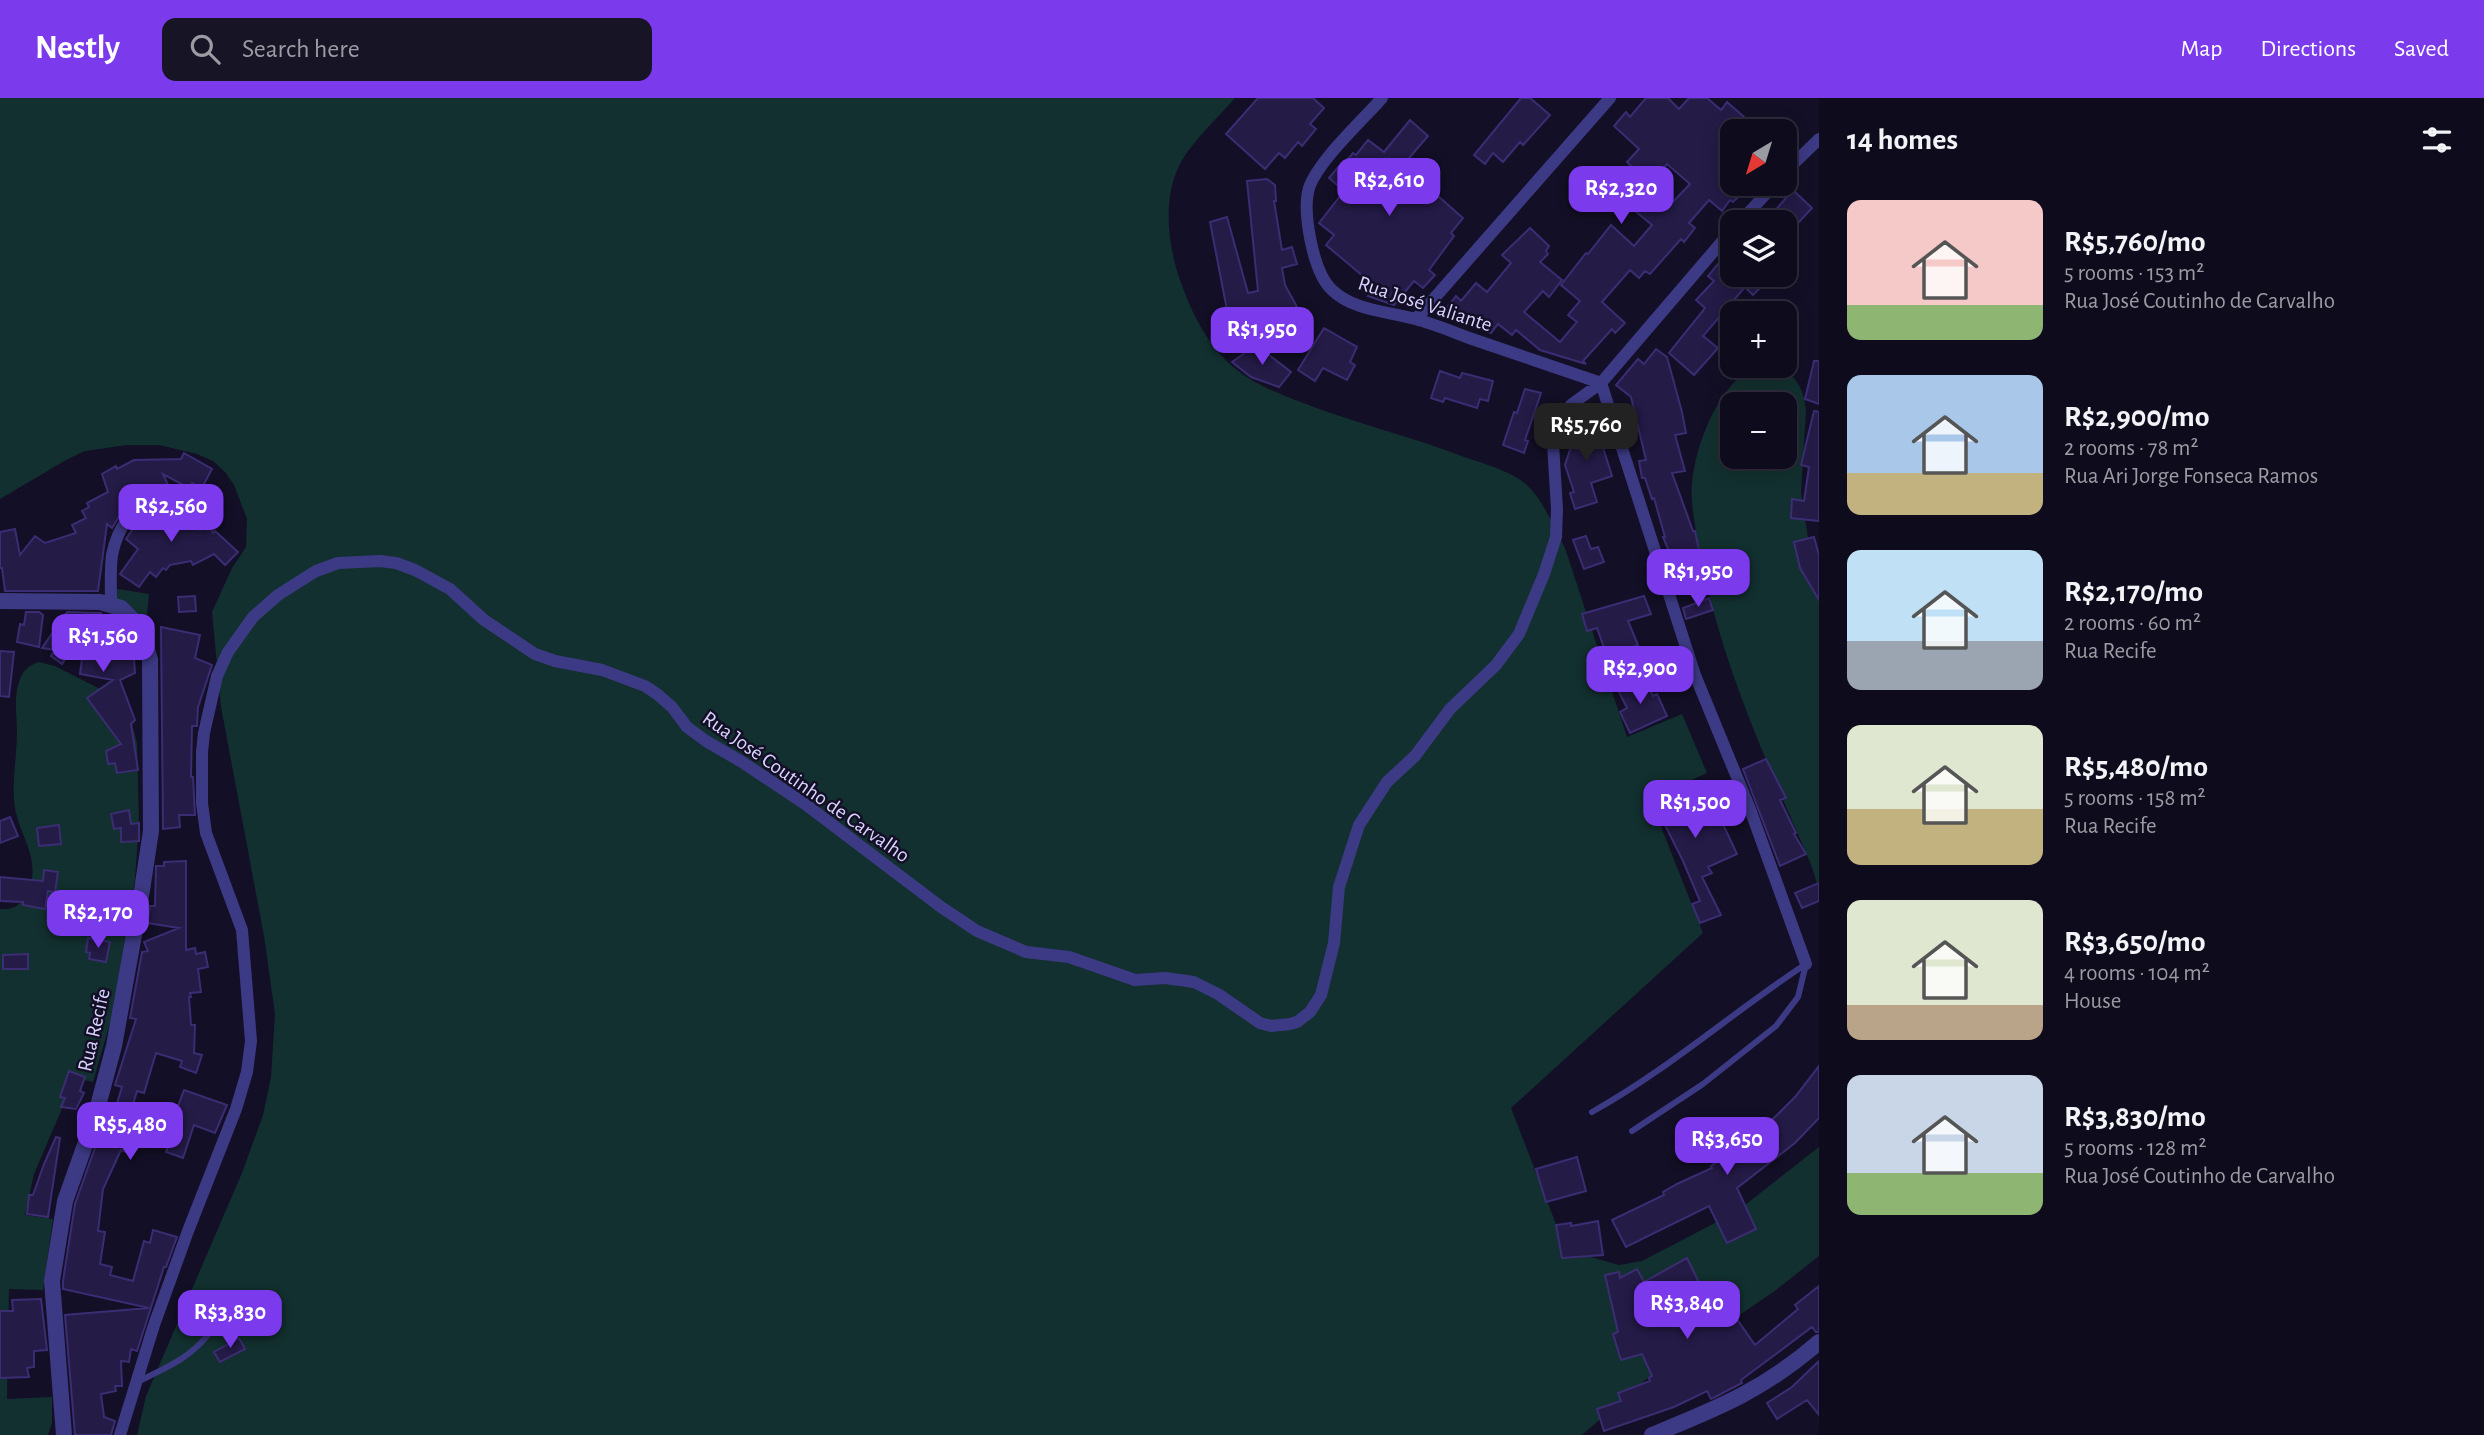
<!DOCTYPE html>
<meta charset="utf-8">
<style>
body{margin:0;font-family:"Alegreya Sans",sans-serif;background:#171425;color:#f1f3f6;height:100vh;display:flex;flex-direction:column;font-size:26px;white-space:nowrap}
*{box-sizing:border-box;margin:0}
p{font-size:23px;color:#9b9ba3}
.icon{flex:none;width:38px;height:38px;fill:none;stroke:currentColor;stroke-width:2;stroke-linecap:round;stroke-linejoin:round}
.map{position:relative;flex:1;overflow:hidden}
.panel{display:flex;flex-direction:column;background:#0e0b1c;width:665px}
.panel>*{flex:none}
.needle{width:46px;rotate:218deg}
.tools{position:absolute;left:1720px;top:21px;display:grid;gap:14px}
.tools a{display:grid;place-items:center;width:77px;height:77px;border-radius:14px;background:#0e0b1c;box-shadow:0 4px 18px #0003,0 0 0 2px #2e2b3b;font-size:35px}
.price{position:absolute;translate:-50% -60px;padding:0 16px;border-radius:14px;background:#7c3aed;color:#fff;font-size:23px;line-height:46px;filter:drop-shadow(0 2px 4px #0008)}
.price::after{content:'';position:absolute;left:50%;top:42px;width:21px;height:16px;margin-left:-10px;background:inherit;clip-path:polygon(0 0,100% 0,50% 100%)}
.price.current{background:#222;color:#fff}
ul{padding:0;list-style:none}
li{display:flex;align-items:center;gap:21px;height:175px;padding:0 28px}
li span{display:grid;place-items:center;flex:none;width:196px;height:140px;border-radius:14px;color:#555}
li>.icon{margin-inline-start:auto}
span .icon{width:84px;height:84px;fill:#fffc;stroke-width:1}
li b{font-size:30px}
h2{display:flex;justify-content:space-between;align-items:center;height:84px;padding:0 28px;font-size:30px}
header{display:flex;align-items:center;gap:42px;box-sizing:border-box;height:98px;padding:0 35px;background:#7c3aed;color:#fff}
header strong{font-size:33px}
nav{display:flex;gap:38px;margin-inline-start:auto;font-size:24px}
.search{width:490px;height:63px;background:#171425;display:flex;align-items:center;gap:18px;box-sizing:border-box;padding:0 24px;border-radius:14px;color:#9b9ba3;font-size:26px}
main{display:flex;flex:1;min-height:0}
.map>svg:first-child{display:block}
.green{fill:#12302f;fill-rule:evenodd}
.building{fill:#241b47;stroke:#3b2d73;stroke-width:2;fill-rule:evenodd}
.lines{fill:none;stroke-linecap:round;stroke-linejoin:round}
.service{stroke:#3d3a85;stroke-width:6}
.minor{stroke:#3d3a85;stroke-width:12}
.tertiary{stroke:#3d3a85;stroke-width:16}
.labels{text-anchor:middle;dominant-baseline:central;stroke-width:5;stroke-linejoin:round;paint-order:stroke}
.street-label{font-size:21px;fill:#d9d4ff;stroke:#130f26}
</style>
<header>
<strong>Nestly</strong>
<div class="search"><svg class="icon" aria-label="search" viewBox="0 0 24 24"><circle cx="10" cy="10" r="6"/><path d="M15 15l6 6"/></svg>Search here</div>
<nav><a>Map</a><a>Directions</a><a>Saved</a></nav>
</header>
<main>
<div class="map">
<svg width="1819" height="1337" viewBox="0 0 1819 1337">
<rect width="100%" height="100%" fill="#130f26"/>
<path class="green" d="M0,0h1235c-17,20 -46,46 -57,70 -15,34 -10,75 1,109 12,35 28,69 58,93 17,14 41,23 61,31 53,21 108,34 161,54 21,8 51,15 68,30 16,15 28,44 38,63l62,189 55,-23 25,59 -57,26 53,134 -192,175 55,142 53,15 23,-4 94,-49 83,-65v109l-43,34 -132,91 -62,54h-1445l9,-39 96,-223 21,-58 8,-38 4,-63 -11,-78 -43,-229 -9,-95 20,-44 14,-21 1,-28 -13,-34 -9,-13 -12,-11 -16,-7 -38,-9h-32l-42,6 -19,9 -66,39z
M1752,268h28c17,11 24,24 26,44l-5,82 11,72 7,25v301l-7,-23c-43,-101 -91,-202 -111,-311 -5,-24 -11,-50 -9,-74 5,-42 25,-91 60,-116zM1732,306h53v53h-53z
M111,490l38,6 -4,42 -24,-28z
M39,564l16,4 53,27 22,23 7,27 2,80 -4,56 -23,137 -19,66 -18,-4 -41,96 -9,41 28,4 -10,71 -34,-1 -2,110 45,-2v26l-4,12h-48v-526c13,1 20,-3 26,-14 18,-33 -6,-57 -11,-87 -4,-24 2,-51 2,-76 0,-17 -4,-35 3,-53 4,-9 9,-14 19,-17z"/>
<path class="building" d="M1258,0h55l11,10 -14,16 6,5 -14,17 -4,-4 -13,16 -6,-5 -14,16 -39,-35z
M1521,0h9l20,17 -27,30 -3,-3 -17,20 -10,-9 -8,11 -11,-9z
M1646,0h22l11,11 10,-11h18l14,12 6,-8 33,29h-28v53h20l-19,18 -3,-2 -8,11 -13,-11 -20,23 6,5 -11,14 -3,-3 -31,35 -5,-3 -6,7 -9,-8 -28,32 23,21 -10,10 -3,-4 -29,32 3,3 -46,-14 -24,-20 -4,5 -14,-11 -7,9 -43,-15 -3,-8 11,-14 5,5 15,-18 11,9 24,-29 -9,-8 28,-27 19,18 -3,5 2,3 -8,8 22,18 -13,17 -6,-6 -19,21 36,30 17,-20 -9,-7 12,-14 -19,-16 25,-32 2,1 23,-29 23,21 18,-21 -24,-20 8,-10 -18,-16 13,-13 -4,-4 12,-13 -25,-23 12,-14 4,5zM1667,66l23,20 -20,21 -22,-20z
M1410,22l18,16 -25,29 60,53 -12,15 3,3 -25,34 6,5 -12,13 -9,-7 -20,24 -26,-9 8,-9 -50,-42 8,-10 -15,-12 25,-32 -15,-13 10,-12 2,1 12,-14 3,2 12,-15 16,12z
M1267,81l8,6 1,16h-2l8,49 10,-3 5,17 -15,4 3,17 12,22 -11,5 4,7 -59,17 -7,-25 3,-1 -17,-88 17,-5 21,76 10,-2 -11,-110z
M1793,92l19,18 -27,29v-15h-20z
M1732,149v28h37l-6,7 2,1 -12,12 -8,-8 -42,49 15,12 -24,27 -25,-22 36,-45 -9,-8 18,-19 -6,-5z
M1324,230l33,19 -7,15 5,3 -8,15 -24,-12 -8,13 -17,-11z
M1256,247l35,27 -12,15 -28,-10 -19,-15z
M1656,251l11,8 15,55 4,21 -11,2 10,36 -13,2 21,58h2l7,33v5l-24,4 -15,-36h2l-11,-39 -2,1 -7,-21h-3l-3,-17 7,-1 -15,-63 -15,-12 22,-26 6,5z
M1814,263h5v43l-14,-5z
M1440,273l20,7 2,-5 31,8 -5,20 -8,-2 -3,9 -32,-10 -2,4 -12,-4z
M1525,291l16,4 -16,47 3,1 -4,12 -21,-8 11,-33 3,1z
M1814,313l5,1v109l-28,-3 1,-19 12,2 5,-34 -8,-2z
M1588,319l7,5 17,54 -21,7 6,19 -22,7 -5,-16 4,-1 -9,-27 13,-40z
M184,355l28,16 -10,19 -10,-5 -3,4 -4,-1 -22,-12 5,11 -16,3 -11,5 -18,17 -11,18 -5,-4 -9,67h-93l-3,-23h-2v-36l15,-3 5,26 15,-19 10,7 31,-10 -4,-8 14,-7 -4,-7 7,-4 -2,-4 21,-11 -6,-18 14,-8 1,3 17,-9 47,-1z
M169,405l6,11 -9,16 27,-13 7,13 9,-4 4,7 2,-2 23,21 -13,13 -11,-11 -21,11 -2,-4 -21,4 -4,5 -3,-2 -7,9 -6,-5 -11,15 -19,-13 18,-25 -12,-10 17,-25 15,-9z
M1586,438l5,13 7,-2 6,15 -20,7 -11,-29z
M1814,439l5,18v45l-19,-32 -6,-26z
M195,498l1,15 -17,1 -1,-15z
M1644,498l7,18 -23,7 10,24 -31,11 -10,-28 -10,3 -5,-17z
M1709,500l4,12 -27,9 -3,-11z
M26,514h13l4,3 -4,32 -22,-5 3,-18 4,1z
M67,514l34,1v3l17,4 14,13 3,40 -15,7 15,40 -4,4 7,46 -21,3 -2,-10 -7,1 -2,-13 15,-7 -34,-46 26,-18 -33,-6 6,-47 -24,37 -11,-8 4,-6 -13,-2z
M161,529l39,8 -5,23 17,7 -14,42 -1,19h-5l-1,51h2l2,38h-16l1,12 -17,2z
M0,553l14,1 -5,45 -9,-1z
M1643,579l10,19 4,-2 10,22 -37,17 -10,-21 7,-4 -9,-18z
M1766,661l20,39 -6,2 16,33 -2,1 12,20 -26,12 -37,-97z
M1698,687l10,20 5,-2 24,51 -29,13 4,6 -10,4 19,38 -21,8 -8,-19 8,-3 -17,-40 -20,-40 -8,4 -9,-20z
M129,712l2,14 8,-1v18l-18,1v-14l-7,1 -3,-15z
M10,719l8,19 -18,7v-22z
M59,727l2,19 -22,2 -2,-18z
M186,763v89l9,-2 1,6 9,-2 3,15 -10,2 3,23 -11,1 1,4h-2l2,28h4l-1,28 8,2 -6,18 -16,-6 2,-6 -26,-8 -12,40 -7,-2 -10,33 11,4 -9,25 -8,-3 -18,39 -5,42 7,1 -5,32 12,3 -2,8 23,6 11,-40 6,2 3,-13 24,7 -11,30h-2l-27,84 -6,-2 -2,13 -8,-1 1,25h-7l1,5 -15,3 3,23 11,4 -4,14h-36l-10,-120 84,-7 -86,-19v-8l12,-77 32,-90 6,2 9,-29 -7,-2 21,-66 -6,-1 12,-66 6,-1 -4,-9 35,-14 -32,-5 3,-17h5l1,-40h8v-4z
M44,772l14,2 -3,20 -7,-1 -3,18 -22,-4v-3l-23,-1v-24l43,4z
M1819,785v18l-17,7 -7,-15z
M88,840l22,4 -4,20 -17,-3 1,-6 -4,-1z
M28,856v15h-25v-14z
M1819,968v52l-24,25 -58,45 19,41 -29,14 -18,-37 -83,41 -14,-27 52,-25 -1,-3 14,-8 35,-16 -1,-2 44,-31 22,-20 18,-18z
M69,973l16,6 -5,14 4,2 -8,16 -15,-2 4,-9 -5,-1z
M184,992l43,15 -12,28 -21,-8 -11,33 -17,-6 12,-33 -4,-2z
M56,1039l4,1 -12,79 -21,-3 2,-19h4l11,-31z
M1577,1059l9,34 -40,11 -10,-33z
M1598,1123l5,34 -41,3 -6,-33 15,-2v3z
M1687,1160l24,49 3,-2 10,17 10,-7 21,30 43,-36 -3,-4 24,-19v46h-3l-4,-5 -71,53 1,3 -27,14 -4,2 -4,-8 -33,16 -70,24 -7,-22 24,-8 -3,-8 32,-12 -1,-3 3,-2 -10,-22 -21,6 -8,-26 5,-2 -13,-57 14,-3 1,6 17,-9 7,13z
M41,1201l6,51 -13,1v16l-7,1 2,9 -29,1v-67h13l-1,-11z
M239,1240l6,11 -25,13 -6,-10z
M1819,1263v54l-12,-15 -30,19 -10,-16 25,-16z"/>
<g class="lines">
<path class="service" d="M1592,1014c77,-43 141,-100 214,-148
M1632,1033l71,-47 73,-58 22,-29 8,-33
M137,1284c31,-15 54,-24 75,-52"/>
<path class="minor" d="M1382,0c-20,23 -64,63 -73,90 -7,24 4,83 22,101 22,22 56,22 84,30 20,5 40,14 60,21 42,14 84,29 126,43
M1785,74l34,-33
M1740,124l35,-38
M1416,221l194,-221
M1601,285l94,292 55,134 56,155
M111,506c0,-16 -1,-33 1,-49 5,-26 24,-58 53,-61 14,-1 29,3 43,6
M120,1337l34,-110 34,-94 48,-122 11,-37 4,-31 -9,-111 -36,-97 -4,-30v-51l2,-19 13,-57 11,-24 25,-35 25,-22 38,-24 22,-8 42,-2 16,2 19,7 35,19 34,31 51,34 20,7 47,9 43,16 12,8 15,13 15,20 19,14 36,21 63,42 136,103 36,24 49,21 43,5 66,23 30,-2 29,4 24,12 42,29 11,3 19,-2 7,-2 13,-10 11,-17 13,-52 5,-56 20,-62 28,-43 28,-26 35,-47 46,-44 23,-31 25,-60 12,-37 1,-28 -4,-65 7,-27 12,-13 29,-21 131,-153"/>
<path class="tertiary" d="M0,503l100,1 21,6 20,20 9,32 1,171 -9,59 -28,156 -19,71 -30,84 -13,80 12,154
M1652,1337c66,-27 112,-45 167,-93"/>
</g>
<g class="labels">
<g class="street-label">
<text transform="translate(1425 206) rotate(18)">Rua José Valiante</text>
<text transform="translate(806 689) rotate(35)">Rua José Coutinho de Carvalho</text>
<text transform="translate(94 932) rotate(-77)">Rua Recife</text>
</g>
</g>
</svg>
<div class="tools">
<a><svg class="needle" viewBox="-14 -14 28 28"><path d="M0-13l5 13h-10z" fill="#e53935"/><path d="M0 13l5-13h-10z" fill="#9b9ba3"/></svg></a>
<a><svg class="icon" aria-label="layers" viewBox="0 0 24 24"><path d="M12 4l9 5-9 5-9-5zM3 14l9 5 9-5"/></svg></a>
<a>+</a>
<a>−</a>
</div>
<b class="price" style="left:1389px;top:120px">R$2,610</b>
<b class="price" style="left:1621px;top:128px">R$2,320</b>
<b class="price" style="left:1262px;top:269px">R$1,950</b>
<b class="price current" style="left:1586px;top:365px">R$5,760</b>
<b class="price" style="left:171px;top:446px">R$2,560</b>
<b class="price" style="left:1698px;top:511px">R$1,950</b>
<b class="price" style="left:103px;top:576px">R$1,560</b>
<b class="price" style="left:1640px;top:608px">R$2,900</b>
<b class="price" style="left:1695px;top:742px">R$1,500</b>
<b class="price" style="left:98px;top:852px">R$2,170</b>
<b class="price" style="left:130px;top:1064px">R$5,480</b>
<b class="price" style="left:1727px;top:1079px">R$3,650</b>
<b class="price" style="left:1687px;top:1243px">R$3,840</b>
<b class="price" style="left:230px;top:1252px">R$3,830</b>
</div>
<section class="panel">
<h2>14 homes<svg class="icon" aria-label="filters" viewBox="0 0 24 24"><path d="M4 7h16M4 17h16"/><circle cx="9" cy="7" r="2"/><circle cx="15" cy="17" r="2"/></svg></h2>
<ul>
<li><span style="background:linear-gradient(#f6c9c9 75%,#8fb573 0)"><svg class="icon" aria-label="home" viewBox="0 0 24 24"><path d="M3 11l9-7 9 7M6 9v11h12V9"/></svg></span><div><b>R$5,760/mo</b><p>5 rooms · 153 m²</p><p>Rua José Coutinho de Carvalho</p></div></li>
<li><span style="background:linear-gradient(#a9c7e8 70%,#c2b280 0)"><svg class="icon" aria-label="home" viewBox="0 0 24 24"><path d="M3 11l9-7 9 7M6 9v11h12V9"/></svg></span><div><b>R$2,900/mo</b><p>2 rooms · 78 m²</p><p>Rua Ari Jorge Fonseca Ramos</p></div></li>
<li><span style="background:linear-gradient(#bfe0f5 65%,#9aa5b1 0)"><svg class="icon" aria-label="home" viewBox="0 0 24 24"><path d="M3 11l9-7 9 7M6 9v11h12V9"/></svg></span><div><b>R$2,170/mo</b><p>2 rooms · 60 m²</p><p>Rua Recife</p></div></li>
<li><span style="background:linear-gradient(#dfe7d0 60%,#c2b280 0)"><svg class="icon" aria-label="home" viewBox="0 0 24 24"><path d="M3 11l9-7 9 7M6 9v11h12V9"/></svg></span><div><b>R$5,480/mo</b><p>5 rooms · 158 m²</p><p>Rua Recife</p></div></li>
<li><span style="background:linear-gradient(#dfe7d0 75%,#b9a48a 0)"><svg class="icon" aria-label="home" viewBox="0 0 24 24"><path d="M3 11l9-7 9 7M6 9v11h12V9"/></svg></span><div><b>R$3,650/mo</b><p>4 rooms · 104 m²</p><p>House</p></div></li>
<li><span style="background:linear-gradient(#c9d6e8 70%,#8fb573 0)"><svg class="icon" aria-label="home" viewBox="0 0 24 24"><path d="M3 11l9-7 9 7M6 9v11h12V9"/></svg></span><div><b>R$3,830/mo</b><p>5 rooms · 128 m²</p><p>Rua José Coutinho de Carvalho</p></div></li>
</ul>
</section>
</main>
